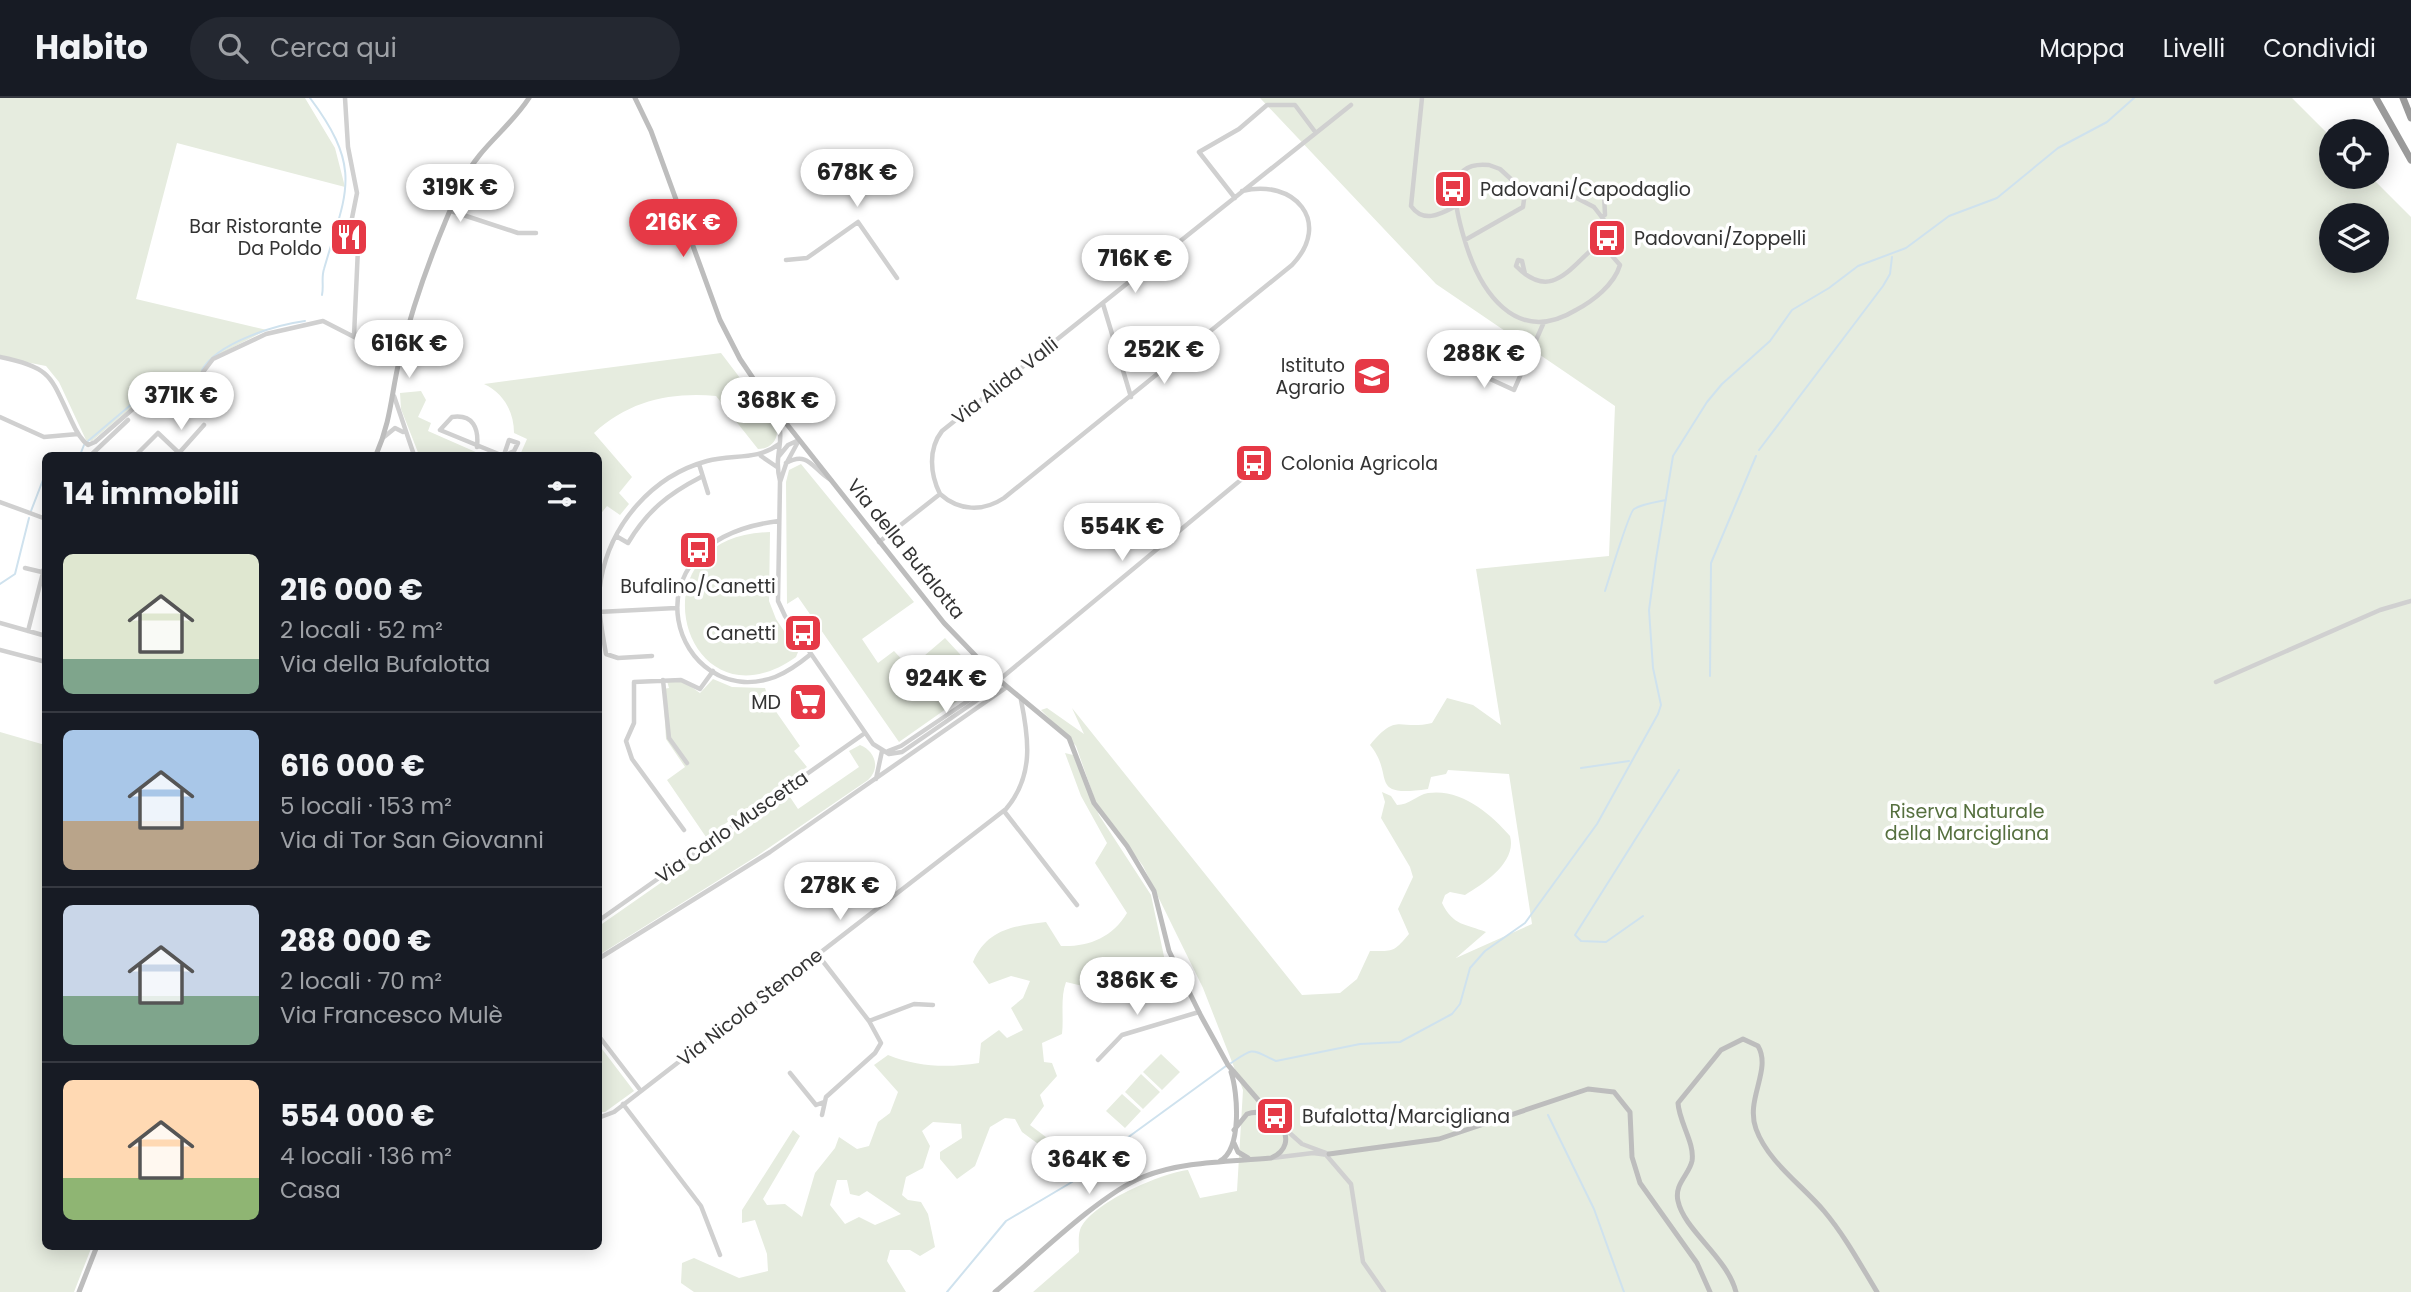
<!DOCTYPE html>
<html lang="it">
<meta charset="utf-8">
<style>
body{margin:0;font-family:Poppins,sans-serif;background:#242831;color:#f1f3f6;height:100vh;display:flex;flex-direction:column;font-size:26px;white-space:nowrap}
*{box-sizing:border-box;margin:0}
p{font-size:23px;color:#9ea1a6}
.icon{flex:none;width:38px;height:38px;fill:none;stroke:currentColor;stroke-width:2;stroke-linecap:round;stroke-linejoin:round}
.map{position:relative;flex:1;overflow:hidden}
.side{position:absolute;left:42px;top:354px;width:560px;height:798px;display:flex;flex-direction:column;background:#171b24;border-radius:10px;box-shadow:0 4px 18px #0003}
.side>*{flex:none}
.buttons{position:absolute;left:2319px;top:21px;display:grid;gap:14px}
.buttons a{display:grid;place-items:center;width:70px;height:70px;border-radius:50%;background:#171b24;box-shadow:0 4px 18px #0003;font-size:35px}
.price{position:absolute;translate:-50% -60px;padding:0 16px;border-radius:24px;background:#fff;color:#222;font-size:23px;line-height:46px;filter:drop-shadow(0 2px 4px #0008)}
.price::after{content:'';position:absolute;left:50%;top:42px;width:21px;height:16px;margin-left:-10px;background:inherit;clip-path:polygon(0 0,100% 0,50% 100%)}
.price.selected{background:#e63946;color:#fff}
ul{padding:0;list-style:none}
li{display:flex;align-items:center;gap:21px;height:175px;padding:0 21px}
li+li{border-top:2px solid #363941}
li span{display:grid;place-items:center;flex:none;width:196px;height:140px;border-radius:10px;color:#555}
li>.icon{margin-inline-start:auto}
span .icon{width:84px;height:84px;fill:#fffc;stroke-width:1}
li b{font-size:30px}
h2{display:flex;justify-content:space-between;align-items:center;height:84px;padding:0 21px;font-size:30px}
header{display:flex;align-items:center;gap:42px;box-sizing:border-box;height:98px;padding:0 35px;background:#171b24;border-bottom:2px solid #363941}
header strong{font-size:33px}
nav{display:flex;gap:38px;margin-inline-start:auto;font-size:24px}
.search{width:490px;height:63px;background:#242831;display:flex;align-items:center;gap:18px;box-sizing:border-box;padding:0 24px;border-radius:38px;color:#9ea1a6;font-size:26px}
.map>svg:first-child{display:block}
.green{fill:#e6ecdf;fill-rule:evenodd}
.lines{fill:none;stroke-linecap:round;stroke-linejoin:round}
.stream{stroke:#cfe2ee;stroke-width:2}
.street{stroke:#d0d0d0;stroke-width:4.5}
.secondary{stroke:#bdbdbd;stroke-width:5}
.highway{stroke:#9a9a9a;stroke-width:7}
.labels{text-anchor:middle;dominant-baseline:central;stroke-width:7;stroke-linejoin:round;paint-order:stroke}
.poi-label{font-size:19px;fill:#333;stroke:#fff;text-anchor:start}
.street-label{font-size:19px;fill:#333;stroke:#fff}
.park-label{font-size:19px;fill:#56703f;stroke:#fff}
</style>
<header>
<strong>Habito</strong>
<div class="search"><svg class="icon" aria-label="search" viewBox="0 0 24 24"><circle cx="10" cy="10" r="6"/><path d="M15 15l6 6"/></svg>Cerca qui</div>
<nav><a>Mappa</a><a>Livelli</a><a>Condividi</a></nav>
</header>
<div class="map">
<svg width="2411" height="1194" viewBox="0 0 2411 1194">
<rect width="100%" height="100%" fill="#fff"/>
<path class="green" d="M0,0h305l30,50 10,39 -168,-44 -41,156 131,31 -55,28 -10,17 -69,31 -41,35 -6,-1 -27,-58 -13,-16 -46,-9z
M1260,0h1032l39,39v40h40l40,40v1075h-1378l46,-40c0,-6 -1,-16 1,-22 10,-27 82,-57 108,-60l12,28 37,-7 6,-101 -40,-102 -60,-122 -47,-63 -20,-57 -35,-36 6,-2 37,26 -12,-26 230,287 38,-2 17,-14 13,-28c23,0 23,2 39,-17l-11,-25 15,-32 -3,-10 -29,-49 4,-16 -3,-10 9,4 6,9c12,0 20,-10 31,-12 33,-5 63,21 82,43 7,26 -25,47 -45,59l-15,-3 -5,3 -3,8c11,23 24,21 44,29l-30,26 76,-34 -23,-150 -61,-4 -2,4 -15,3 -3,12c-62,9 -32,-13 -58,-44 28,-34 28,-14 62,-22l15,-25 26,7 28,20 -25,-156 133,-13 6,-150 -179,-122zM2331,117h45v46h-45z
M721,255l54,71c6,13 -3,25 -17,25l-42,-53c-46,-4 -87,5 -122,37l38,44 -13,16 10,11 -9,11 -13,-9 -8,10 -1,-61h-78l7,-16 -13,-6c0,-22 -11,-40 -30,-49z
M421,293l5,9 -8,17 13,6 -3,8 50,22 -1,2h-58l-18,-46 -1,-16z
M801,366l113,138 -52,37 16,24 16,-12 16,17 35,-30 26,28 7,11 -5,13 -74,52 -101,-145 -11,7 -1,-122 3,-12z
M770,434l-1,69 7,18 22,33 -2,5c-112,79 -169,-122 -26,-125z
M713,581l19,8 33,1 5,15 30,43 -6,5 13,16 -101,70 -39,-57 18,-13 -19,-28 -3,-50 6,-1 -2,-7h16l17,12z
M0,634l45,13 1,501h46l-18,46h-74z
M860,647c15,6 21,23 8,35l-111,76 -158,99v-29l189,-132 10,15 61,-42 -10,-16z
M1065,655l8,2 26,60 52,80 15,71 -18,8 -53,15 -29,-7c-6,16 -2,35 -4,52l-20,9 2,19 8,1 5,13 -17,19 4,11 -14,19 49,37 -7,7 -50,-37 -7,-13 -10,-1 -15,9 -15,39 -18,13 -17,-20v-7l22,-14 -1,-14 -28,-2 -11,9 8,15 -7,22 -17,9 -4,18 6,5 13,2 7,12 7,33 -15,9 -10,-6h-20l-3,11 19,31h-212l-13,-9 1,-20 12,-5 45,20 29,-7 -1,-17 -12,-34 -13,3v-13l51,-80 7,6 -37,63 4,6 18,-1 17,13 13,-44 20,-25 4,-11 18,12 12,-3 9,-24 12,-9 8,-21 -24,-27 14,-10c30,12 59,13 91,8l2,-20 18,-13 8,8 16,-8 -12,-22 12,-10 7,-17 -19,-5 -22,8 -16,-22c14,-33 41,-36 73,-40l15,24c27,1 51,-8 66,-33l-32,-50 12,-20 -26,-47zM837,1082h10l3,14 9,2 8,-5 34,23 -26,11 -16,-8 -14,7 -15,-19z
M599,947l35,46 -29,21h-6z
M1161,956l19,18 -18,18 -19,-18z
M1141,976l19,18 -17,17 -18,-17z
M1122,996l19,17 -16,17 -19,-17z"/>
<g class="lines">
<path class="stream" d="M310,0c54,72 36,94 14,171 -3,9 0,17 -2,26
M202,272c15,-27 73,-45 103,-49
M88,343l45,-38 66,-29
M1759,352l124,-164 7,-12 2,-17
M80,357l4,-10
M31,413l15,-39
M0,486l15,-10 14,-56
M1605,493c4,-12 24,-79 29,-82 8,-5 23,-7 32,-9
M1710,578l1,-113 45,-107
M1581,670l48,-7
M1643,818l-37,26 -25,-1 -6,-6 104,-165
M1231,965c24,-16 19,-14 45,-2l84,-17 40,-2 52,-28 8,-10 10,-36 15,-17 40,-28 72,-99 61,-110 3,-9 -8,-37 -4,-58 7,-51 17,-103 34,-54 15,-18 48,-43 22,-31 37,-22 29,-22 48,-18 43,-32 48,-18 61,-50 49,-26 27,-24
M1548,1017l46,94 30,83
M947,1194l59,-71 66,-39 18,-17 136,-99"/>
<path class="street" d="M345,0l3,49 9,46 -5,25 6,30 -4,88
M1422,0l-11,108c12,17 28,9 43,1
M1489,67l11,4 25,23 46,3 23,12 10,13 2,29 14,16c-6,20 -27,36 -44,45 -61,37 -97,-20 -112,-72 -8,-27 -23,-78 25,-73z
M1235,100l-36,-46 40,-23 28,-24h28l21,28
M451,113l67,22h18
M1602,119l3,-2 -1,-21
M1465,142l58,-33 2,-15
M786,162l21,-2 51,-36 39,56
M1525,176l-3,-13 -4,-1 -2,6c39,40 58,-7 87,-25
M1103,206l28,93
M0,259c53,11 50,19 72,65 4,9 8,17 16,23l7,-3 39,-34 63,-28 16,-21 53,-25 57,-13 76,39
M1464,269l50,23 30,-68
M394,298l20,59
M772,311c18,32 0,40 8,72
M0,319l44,20 34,-3
M384,339l11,-9 8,4
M799,342l-13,24 -6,18 -2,119 7,15 88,128 16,10 13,-2 100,-69
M477,349c2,-19 -4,-33 -25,-30l-12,13 61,25
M179,355l25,-28
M91,357l37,-35
M136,357l22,-22 21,20
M504,357l5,-15 9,3 -4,8 -8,4
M761,358l16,11
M779,358l9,-11 11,-5
M786,365c23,-13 27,7 45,17
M699,366l9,29
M940,396c-10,-20 -12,-45 2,-63l409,-326
M0,404l46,17
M779,423c-163,20 -104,192 -4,156 13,-5 25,-14 36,-23
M616,438l12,7c19,-32 40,-49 73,-66
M879,444l61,-48c19,17 43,18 64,4l288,-233c41,-43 2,-87 -50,-74
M25,470l21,5
M598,514l78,-4
M0,525l46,13
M28,533l18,-70
M0,552l46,12
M652,558l-34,2 -12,-4c-4,-24 -10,-50 -5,-75 10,-55 51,-103 106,-118 26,-7 50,0 72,-17
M977,561l6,18 -3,15
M663,582l6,58 18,25
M2216,584l164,-72 31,-9
M888,653l13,-5 98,-66 261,-216
M876,681l6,-28
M1004,713l73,94
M684,732l-52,-71 -6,-18 8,-18v-41l47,-2 19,9 13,-18
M598,823l267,-188
M818,857l51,66 12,22 -6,10 -49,44 -4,18
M598,861l172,-107 237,-165
M869,923l45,-17 19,1
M598,937l43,56
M1098,962l24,-25 77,-23
M790,975l26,32 8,-3
M623,1006l78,102 19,49
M598,1020l16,-6 392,-303c28,-33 23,-70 15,-109
M1284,1030l18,16 27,10
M1327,1058l24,28 12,78 21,30
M1272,1060l41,-5 15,2"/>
<path class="secondary" d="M635,0l16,33 69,189 20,39 27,40 177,224 55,57 70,58 25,65 33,43 27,45 15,60 32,65 27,49 45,52
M376,357c16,-37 15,-62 24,-98 15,-61 37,-119 63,-176 16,-34 46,-52 66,-83
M1234,1045l4,9 10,6
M1329,1056l110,-15 149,-50 26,3 16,20 2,45 8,26 57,80 13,29
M1220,1063c22,-12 18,-68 11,-89
M79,1194l18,-46
M995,1194c38,-32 105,-98 148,-115 40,-16 86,-15 128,-19 33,-14 4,-54 -24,-44l-13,16
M1736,1194c-9,-35 -52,-62 -58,-91 -4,-17 11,-26 14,-40 3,-18 -13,-39 -14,-58l43,-53 22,-11 15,7c14,24 -13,53 -2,83 12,33 46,56 68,82 21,25 36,53 53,81"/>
<path class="highway" d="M2376,0l35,62
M2403,0l8,20"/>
</g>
<defs>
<symbol id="bus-square" viewBox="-11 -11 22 22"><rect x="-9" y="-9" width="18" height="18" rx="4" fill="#e63946" stroke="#fff"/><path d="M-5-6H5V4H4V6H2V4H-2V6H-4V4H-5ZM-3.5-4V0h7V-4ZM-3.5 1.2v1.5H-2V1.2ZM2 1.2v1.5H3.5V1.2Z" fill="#fff"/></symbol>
<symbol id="restaurant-square" viewBox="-11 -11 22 22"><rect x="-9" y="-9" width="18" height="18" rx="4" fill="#e63946" stroke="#fff"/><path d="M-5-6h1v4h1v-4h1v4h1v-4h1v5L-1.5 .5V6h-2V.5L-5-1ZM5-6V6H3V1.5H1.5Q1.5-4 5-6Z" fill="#fff"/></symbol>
<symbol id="school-square" viewBox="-11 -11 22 22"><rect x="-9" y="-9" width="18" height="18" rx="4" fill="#e63946" stroke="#fff"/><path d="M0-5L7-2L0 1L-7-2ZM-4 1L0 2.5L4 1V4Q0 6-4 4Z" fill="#fff"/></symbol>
<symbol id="supermarket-square" viewBox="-11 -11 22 22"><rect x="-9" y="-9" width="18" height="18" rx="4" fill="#e63946" stroke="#fff"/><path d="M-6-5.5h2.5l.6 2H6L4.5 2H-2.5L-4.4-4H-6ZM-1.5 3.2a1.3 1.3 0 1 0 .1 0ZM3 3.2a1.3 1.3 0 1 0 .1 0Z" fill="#fff"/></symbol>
</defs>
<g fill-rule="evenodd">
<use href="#bus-square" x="1431" y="69" width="44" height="44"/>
<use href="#restaurant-square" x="327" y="117" width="44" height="44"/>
<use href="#bus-square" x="1585" y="118" width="44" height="44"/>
<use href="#school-square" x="1350" y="256" width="44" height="44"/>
<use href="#bus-square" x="1232" y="343" width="44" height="44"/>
<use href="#bus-square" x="676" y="430" width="44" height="44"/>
<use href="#bus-square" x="781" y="513" width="44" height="44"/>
<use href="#supermarket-square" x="786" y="582" width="44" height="44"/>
<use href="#bus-square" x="1253" y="996" width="44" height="44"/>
</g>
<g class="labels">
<g class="poi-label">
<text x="1480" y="91">Padovani/Capodaglio</text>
<text x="322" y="128" text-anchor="end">Bar Ristorante<tspan x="322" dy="22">Da Poldo</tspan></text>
<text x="1634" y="140">Padovani/Zoppelli</text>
<text x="1345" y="267" text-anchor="end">Istituto<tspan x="1345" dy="22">Agrario</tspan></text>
<text x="1281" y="365">Colonia Agricola</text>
<text x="698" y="488" text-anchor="middle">Bufalino/Canetti</text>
<text x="776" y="535" text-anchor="end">Canetti</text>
<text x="781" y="604" text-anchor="end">MD</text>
<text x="1302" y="1018">Bufalotta/Marcigliana</text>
</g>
<g class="street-label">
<text transform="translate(1005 283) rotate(-38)">Via Alida Valli</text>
<text transform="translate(906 451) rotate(51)">Via della Bufalotta</text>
<text transform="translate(732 729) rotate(-35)">Via Carlo Muscetta</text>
<text transform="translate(750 909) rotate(-38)">Via Nicola Stenone</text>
</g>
<g class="park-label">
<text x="1967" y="713">Riserva Naturale<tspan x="1967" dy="22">della Marcigliana</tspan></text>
</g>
</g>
</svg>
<div class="buttons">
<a><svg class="icon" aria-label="locate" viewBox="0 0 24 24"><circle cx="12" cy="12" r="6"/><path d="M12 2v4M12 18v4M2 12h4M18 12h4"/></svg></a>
<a><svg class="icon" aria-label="layers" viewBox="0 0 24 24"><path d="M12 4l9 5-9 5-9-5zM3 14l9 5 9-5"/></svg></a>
</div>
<b class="price" style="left:857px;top:111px">678K €</b>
<b class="price" style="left:460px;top:126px">319K €</b>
<b class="price selected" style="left:683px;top:161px">216K €</b>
<b class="price" style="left:1135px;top:197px">716K €</b>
<b class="price" style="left:409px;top:282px">616K €</b>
<b class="price" style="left:1164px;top:288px">252K €</b>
<b class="price" style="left:1484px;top:292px">288K €</b>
<b class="price" style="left:181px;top:334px">371K €</b>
<b class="price" style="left:778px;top:339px">368K €</b>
<b class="price" style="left:1122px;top:465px">554K €</b>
<b class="price" style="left:946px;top:617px">924K €</b>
<b class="price" style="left:840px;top:824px">278K €</b>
<b class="price" style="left:1137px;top:919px">386K €</b>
<b class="price" style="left:1089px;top:1098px">364K €</b>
<section class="side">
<h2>14 immobili<svg class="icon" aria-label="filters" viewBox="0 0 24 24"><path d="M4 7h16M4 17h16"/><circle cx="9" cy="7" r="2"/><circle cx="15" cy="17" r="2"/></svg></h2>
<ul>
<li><span style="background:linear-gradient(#dfe7d0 75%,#7fa58c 0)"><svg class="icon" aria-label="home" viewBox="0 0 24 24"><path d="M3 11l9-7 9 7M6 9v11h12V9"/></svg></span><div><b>216 000 €</b><p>2 locali · 52 m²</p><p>Via della Bufalotta</p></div></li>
<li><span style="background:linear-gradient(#a9c7e8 65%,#b9a48a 0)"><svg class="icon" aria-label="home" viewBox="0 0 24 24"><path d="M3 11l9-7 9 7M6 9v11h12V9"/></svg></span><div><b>616 000 €</b><p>5 locali · 153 m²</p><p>Via di Tor San Giovanni</p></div></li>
<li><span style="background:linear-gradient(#c9d6e8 65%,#7fa58c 0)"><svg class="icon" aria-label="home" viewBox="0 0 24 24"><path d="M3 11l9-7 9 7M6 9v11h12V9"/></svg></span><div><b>288 000 €</b><p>2 locali · 70 m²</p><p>Via Francesco Mulè</p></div></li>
<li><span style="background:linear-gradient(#ffd9b3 70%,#8fb573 0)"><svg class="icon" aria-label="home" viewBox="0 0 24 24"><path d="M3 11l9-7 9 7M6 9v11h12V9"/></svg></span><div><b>554 000 €</b><p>4 locali · 136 m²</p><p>Casa</p></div></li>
</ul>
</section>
</div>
